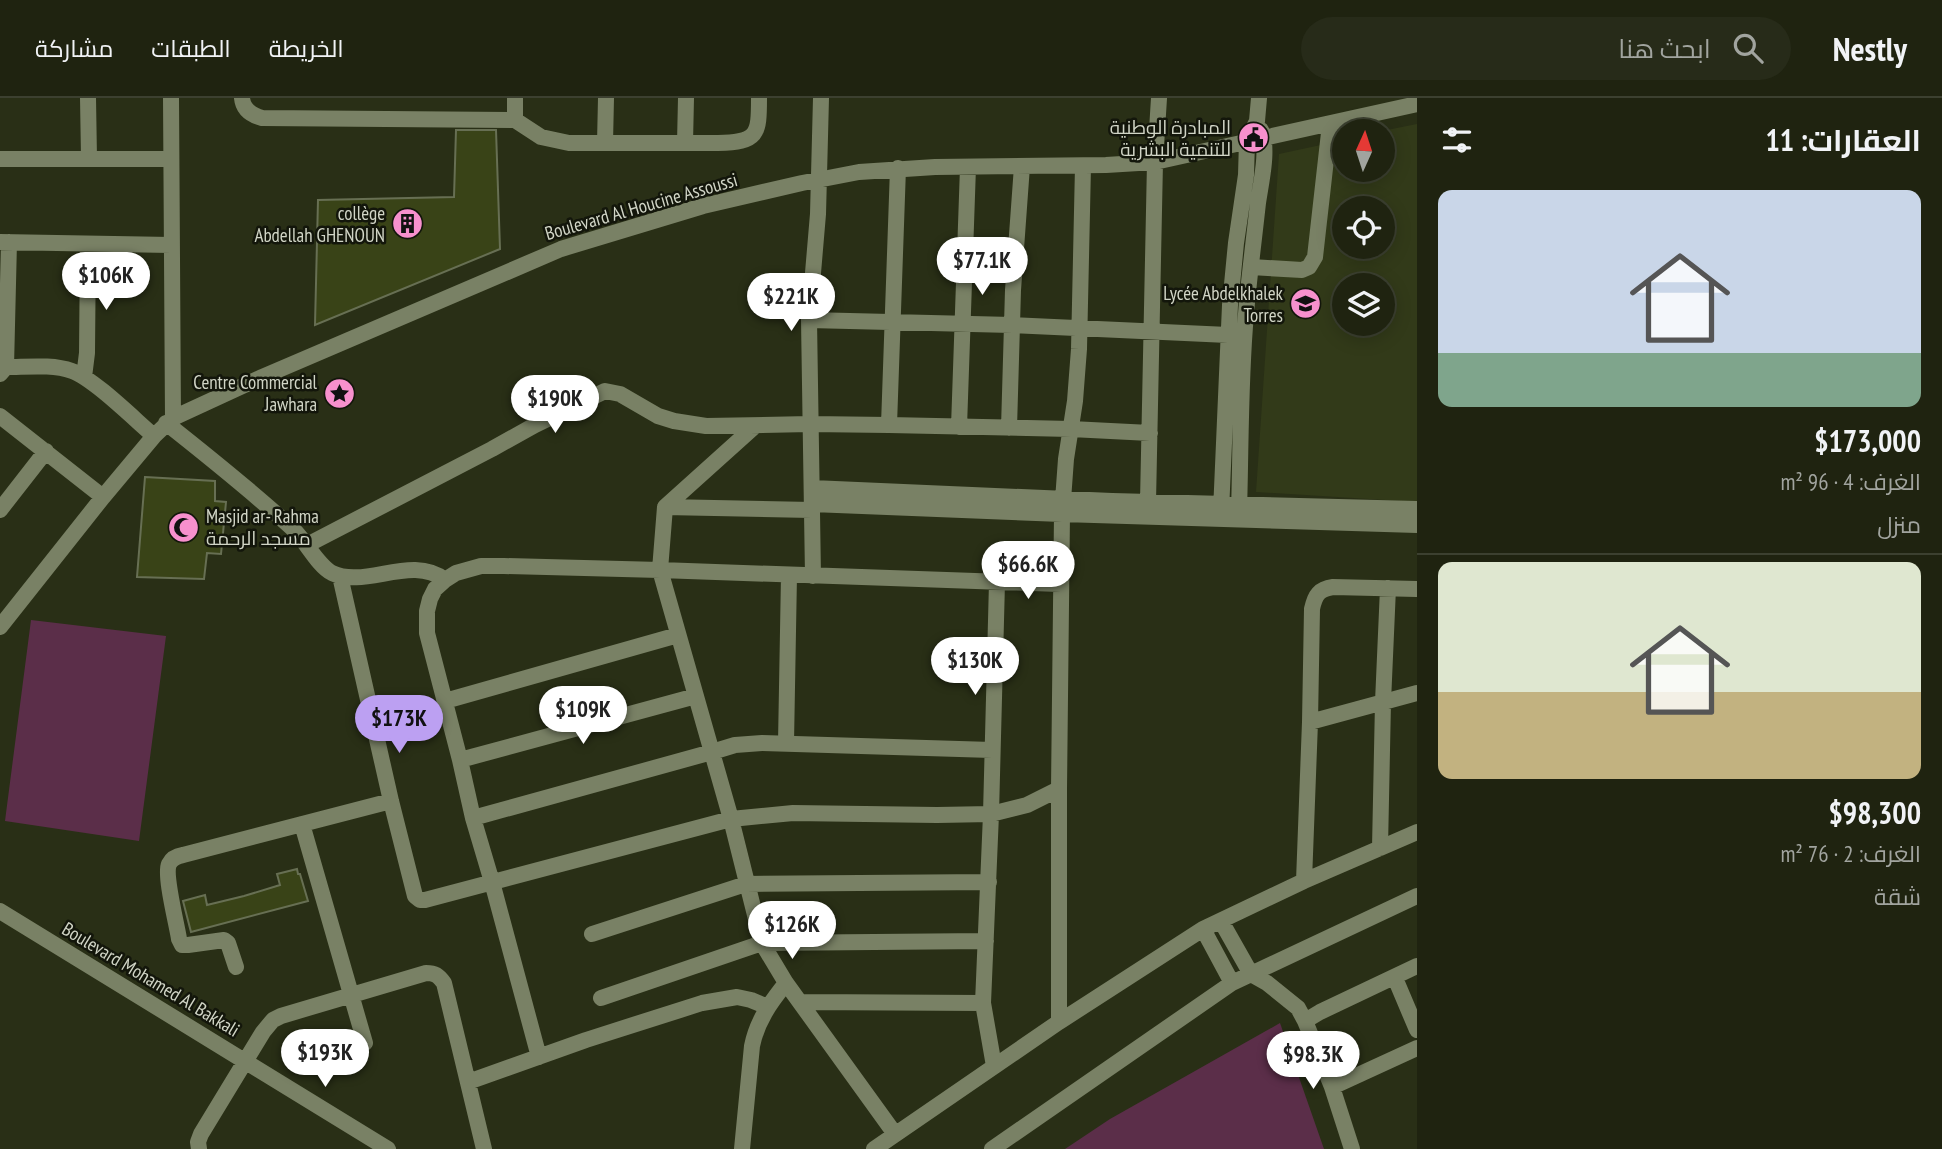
<!DOCTYPE html>
<html lang="ar">
<meta charset="utf-8">
<style>
body{margin:0;font-family:"PT Sans Narrow",Cairo,sans-serif;background:#272b19;color:#f1f3f6;direction:rtl;height:100vh;display:flex;flex-direction:column;font-size:26px;white-space:nowrap}
*{box-sizing:border-box;margin:0}
p{font-size:23px;color:#a1a49f}
.icon{flex:none;width:38px;height:38px;fill:none;stroke:currentColor;stroke-width:2;stroke-linecap:round;stroke-linejoin:round}
.map{position:relative;flex:1;overflow:hidden;direction:ltr}
.side{display:flex;flex-direction:column;background:#1f2310;width:525px}
.side>*{flex:none}
.needle{width:46px;rotate:3deg}
.fabs{position:absolute;left:1332px;top:21px;display:grid;gap:14px}
.fabs a{display:grid;place-items:center;width:63px;height:63px;border-radius:50%;background:#1f2310;box-shadow:0 4px 18px #0003,0 0 0 2px #3c4030;font-size:35px}
.price{position:absolute;translate:-50% -60px;padding:0 16px;border-radius:24px;background:#fff;color:#222;font-size:23px;line-height:46px;filter:drop-shadow(0 2px 4px #0008)}
.price::after{content:'';position:absolute;left:50%;top:42px;width:21px;height:16px;margin-left:-10px;background:inherit;clip-path:polygon(0 0,100% 0,50% 100%)}
.price.on{background:#bca0f2;color:#111}
ul{padding:0;list-style:none}
li{display:grid;align-content:center;gap:14px;height:371px;padding:0 21px}
li+li{border-top:2px solid #3c4030}
li span{display:grid;place-items:center;height:217px;border-radius:14px;color:#555}
li>.icon{margin-inline-start:auto}
span .icon{width:126px;height:126px;fill:#fffc;stroke-width:1}
li b{font-size:30px}
h2{display:flex;justify-content:space-between;align-items:center;height:84px;padding:0 21px;font-size:30px}
header{display:flex;align-items:center;gap:42px;box-sizing:border-box;height:98px;padding:0 35px;background:#1f2310;border-bottom:2px solid #3c4030}
header strong{font-size:33px}
nav{display:flex;gap:38px;margin-inline-start:auto;font-size:24px}
.search{width:490px;height:63px;background:#272b19;display:flex;align-items:center;gap:18px;box-sizing:border-box;padding:0 24px;border-radius:38px;color:#a1a49f;font-size:26px}
main{display:flex;flex:1;min-height:0}
.map>svg:first-child{display:block}
.built{fill:#323a19;fill-rule:evenodd}
.green{fill:#5b2e49}
.building{fill:#394317;stroke:#676f53;stroke-width:2}
.lines{fill:none;stroke-linecap:round;stroke-linejoin:round}
.minor{stroke:#798165;stroke-width:16}
.labels{text-anchor:middle;dominant-baseline:central;stroke-width:5;stroke-linejoin:round;paint-order:stroke}
.poi-label{font-size:19px;fill:#d1d5c6;stroke:#13160b;text-anchor:end}
.street-label{font-size:19px;fill:#d1d5c6;stroke:#13160b}
</style>
<header>
<strong>Nestly</strong>
<div class="search"><svg class="icon" aria-label="search" viewBox="0 0 24 24"><circle cx="10" cy="10" r="6"/><path d="M15 15l6 6"/></svg>ابحث هنا</div>
<nav><a>الخريطة</a><a>الطبقات</a><a>مشاركة</a></nav>
</header>
<main>
<section class="side">
<h2>العقارات: 11<svg class="icon" aria-label="filters" viewBox="0 0 24 24"><path d="M4 7h16M4 17h16"/><circle cx="9" cy="7" r="2"/><circle cx="15" cy="17" r="2"/></svg></h2>
<ul>
<li><span style="background:linear-gradient(#c9d6e8 75%,#7fa58c 0)"><svg class="icon" aria-label="home" viewBox="0 0 24 24"><path d="M3 11l9-7 9 7M6 9v11h12V9"/></svg></span><div><b>$173,000</b><p>الغرف: 4 · 96 m²</p><p>منزل</p></div></li>
<li><span style="background:linear-gradient(#dfe7d0 60%,#c2b280 0)"><svg class="icon" aria-label="home" viewBox="0 0 24 24"><path d="M3 11l9-7 9 7M6 9v11h12V9"/></svg></span><div><b>$98,300</b><p>الغرف: 2 · 76 m²</p><p>شقة</p></div></li>
</ul>
</section>
<div class="map">
<svg width="1417" height="1051" viewBox="0 0 1417 1051">
<rect width="100%" height="100%" fill="#292f16"/>
<path class="built" d="M1417,26v378l-161,-10 23,-338 65,-14v30h38v-39zM1344,110h38v39h-38zM1344,187h38v39h-38z"/>
<path class="green" d="M31,522l135,16 -27,205 -134,-20z
M1280,925l44,126h-259l45,-30z"/>
<path class="building" d="M456,32h40l4,119 -185,76 3,-125 136,-3z
M145,379l70,4v20l11,1 -5,52 -14,-1 -3,26 -67,-2z
M297,771l1,5h2l8,27 -117,31 -8,-31 22,-6 2,10 37,-9 36,-11 -3,-11z"/>
<g class="lines">
<path class="minor" d="M88,0l1,60
M171,0l2,320
M242,0c1,11 9,17 20,20l253,2 26,17 28,6h149c40,-1 41,-8 41,-45
M515,22v-22
M605,45l1,-45
M685,45l1,-45
M0,61h171
M0,144l171,3
M1251,169l51,3 7,-3 6,-10 15,-133
M809,222l203,5 216,10
M6,269l3,-125
M0,276l6,-7c21,0 46,-3 66,4 22,8 62,48 82,65
M84,279l3,-24 1,-109
M0,318l103,81
M166,325c43,34 87,69 127,106 13,12 24,36 39,44 33,16 80,-19 113,7
M889,327l9,-257
M755,328l-90,81 -5,63 71,249 31,124 24,40 109,151
M959,329l9,-260
M1009,330l4,-138 9,-124
M812,390l300,13 305,8
M1148,404l7,-340 4,-64
M812,406l250,10 355,11
M665,409l147,3
M0,412l46,-59
M1239,413c2,-65 1,-131 7,-197 3,-37 8,-74 12,-111 3,-21 11,-54 3,-73
M1221,414l9,-207 6,-62 10,-68 1,-34 10,-20 2,-23
M307,447l185,-96 43,-24 70,-34 15,3 38,22 16,5 32,5 104,-2 79,1 182,4 79,4
M340,478l51,225 24,95 5,4h5l306,-81 62,-6 144,2 54,-1 36,-9 32,-16
M813,478l-4,-256 9,-106 3,-116
M0,529l103,-130 51,-61 19,-18 89,-41 299,-128 142,-43 99,-23 57,-11 76,-5 171,-2 49,-3 262,-58
M445,603l233,-66
M1310,624l107,-29
M786,645l3,-168
M460,662l236,-64
M473,720l239,-66 23,-7 27,-2 230,7
M302,726l63,219
M1380,750l3,-146 5,-114
M1304,783l6,-159 2,-113c3,-14 7,-20 21,-22l84,2
M0,813l388,238
M1221,823l30,53 16,9 31,25 7,13 27,66 20,62
M1203,831l29,54
M592,836l154,-50 243,-2
M236,869l-8,-24 -4,-3 -36,5h-6l-3,-6c-2,-14 -15,-64 -10,-75 3,-6 8,-8 14,-9l208,-54
M1395,880l22,52
M601,900l161,-55 224,-2
M800,904l183,1
M1305,923l15,-9 97,-46
M1059,924v-233l3,-275 4,-55 9,-58 4,-52 4,-183
M539,959l-47,-175 -19,-64 -13,-58 -33,-127v-22l3,-12 5,-10 10,-9 11,-7 25,-7h23l156,4 401,14
M994,968l-11,-63 8,-189 6,-232
M468,984l118,-42 116,-37 35,-6 14,3 17,7
M1332,989l85,-39
M199,1051l-1,-7 3,-8 62,-102 10,-12 8,-4 145,-43c9,0 12,2 18,10l40,166
M742,1051l10,-103c5,-25 18,-43 34,-63
M874,1051l185,-127 144,-93 101,-48 113,-49
M992,1051l240,-166 185,-87"/>
</g>
<defs>
<symbol id="civic-disc" viewBox="-11 -11 22 22"><circle r="9.5" fill="#f790cd" stroke="#13160b"/><path d="M-.6-6.5H3V-4.5H.6V-3L4-1V1h2V6H-6V1h2V-1L-.6-3ZM-1.2 2.5V6h2.4V2.5Z" fill="#111"/></symbol>
<symbol id="building-disc" viewBox="-11 -11 22 22"><circle r="9.5" fill="#f790cd" stroke="#13160b"/><path d="M-4-6H4V6H1V3H-1V6H-4ZM-2.5-4.3h1.7v1.8h-1.7ZM.8-4.3h1.7v1.8H.8ZM-2.5-1h1.7V.8h-1.7ZM.8-1h1.7V.8H.8Z" fill="#111"/></symbol>
<symbol id="school-disc" viewBox="-11 -11 22 22"><circle r="9.5" fill="#f790cd" stroke="#13160b"/><path d="M0-5L7-2L0 1L-7-2ZM-4 1L0 2.5L4 1V4Q0 6-4 4Z" fill="#111"/></symbol>
<symbol id="sight-disc" viewBox="-11 -11 22 22"><circle r="9.5" fill="#f790cd" stroke="#13160b"/><path d="M0-6L1.8-2.2L6-1.7L2.9 1.2L3.7 5.4L0 3.3L-3.7 5.4L-2.9 1.2L-6-1.7L-1.8-2.2Z" fill="#111"/></symbol>
<symbol id="mosque-disc" viewBox="-11 -11 22 22"><circle r="9.5" fill="#f790cd" stroke="#13160b"/><path d="M3.5-4.9A6 6 0 1 0 3.5 4.9A5 5 0 1 1 3.5-4.9Z" fill="#111"/></symbol>
</defs>
<g fill-rule="evenodd">
<use href="#civic-disc" x="1236" y="22" width="35" height="35"/>
<use href="#building-disc" x="390" y="108" width="35" height="35"/>
<use href="#school-disc" x="1288" y="188" width="35" height="35"/>
<use href="#sight-disc" x="322" y="278" width="35" height="35"/>
<use href="#mosque-disc" x="166" y="412" width="35" height="35"/>
</g>
<g class="labels">
<g class="poi-label">
<text x="1231" y="29">المبادرة الوطنية<tspan x="1231" dy="22">للتنمية البشرية</tspan></text>
<text x="385" y="115">collège<tspan x="385" dy="22">Abdellah GHENOUN</tspan></text>
<text x="1283" y="195">Lycée Abdelkhalek<tspan x="1283" dy="22">Torres</tspan></text>
<text x="317" y="284">Centre Commercial<tspan x="317" dy="22">Jawhara</tspan></text>
<text x="206" y="418" text-anchor="start">Masjid ar- Rahma<tspan x="206" dy="22">مسجد الرحمة</tspan></text>
</g>
<g class="street-label">
<text transform="translate(641 108) rotate(-16)">Boulevard Al Houcine Assoussi</text>
<text transform="translate(151 881) rotate(31)">Boulevard Mohamed Al Bakkali</text>
</g>
</g>
</svg>
<div class="fabs">
<a><svg class="needle" viewBox="-14 -14 28 28"><path d="M0-13l5 13h-10z" fill="#e53935"/><path d="M0 13l5-13h-10z" fill="#a1a49f"/></svg></a>
<a><svg class="icon" aria-label="locate" viewBox="0 0 24 24"><circle cx="12" cy="12" r="6"/><path d="M12 2v4M12 18v4M2 12h4M18 12h4"/></svg></a>
<a><svg class="icon" aria-label="layers" viewBox="0 0 24 24"><path d="M12 4l9 5-9 5-9-5zM3 14l9 5 9-5"/></svg></a>
</div>
<b class="price" style="left:982px;top:199px">$77.1K</b>
<b class="price" style="left:106px;top:214px">$106K</b>
<b class="price" style="left:791px;top:235px">$221K</b>
<b class="price" style="left:555px;top:337px">$190K</b>
<b class="price" style="left:1028px;top:503px">$66.6K</b>
<b class="price" style="left:975px;top:599px">$130K</b>
<b class="price" style="left:583px;top:648px">$109K</b>
<b class="price on" style="left:399px;top:657px">$173K</b>
<b class="price" style="left:792px;top:863px">$126K</b>
<b class="price" style="left:325px;top:991px">$193K</b>
<b class="price" style="left:1313px;top:993px">$98.3K</b>
</div>
</main>
